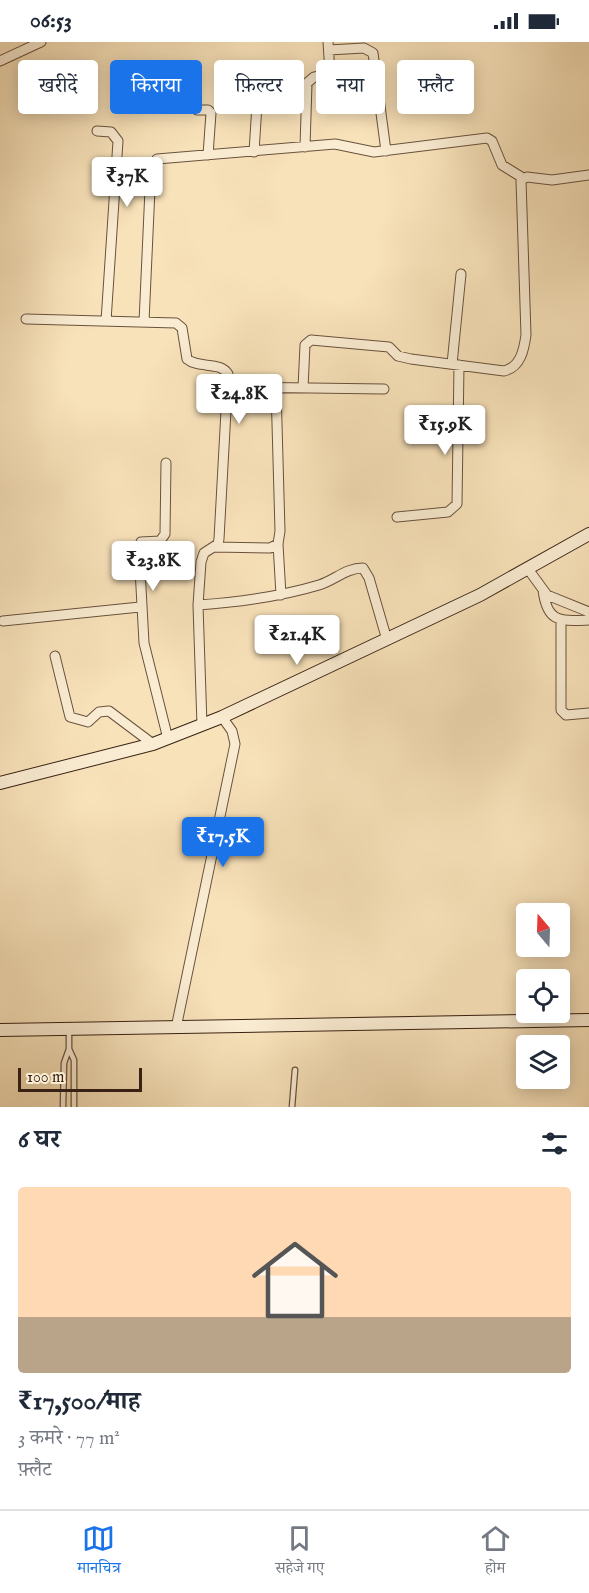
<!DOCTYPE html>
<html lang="hi">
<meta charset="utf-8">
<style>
body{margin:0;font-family:"IM FELL English","Noto Serif Devanagari",serif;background:#f6f6f7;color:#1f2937;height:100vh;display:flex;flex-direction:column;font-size:22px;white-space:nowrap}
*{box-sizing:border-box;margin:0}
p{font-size:20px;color:#747a83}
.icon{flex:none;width:33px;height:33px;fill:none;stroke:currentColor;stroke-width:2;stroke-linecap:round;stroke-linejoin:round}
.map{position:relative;height:1065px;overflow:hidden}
.side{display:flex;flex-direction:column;background:#fff;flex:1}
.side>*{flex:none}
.hud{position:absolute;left:18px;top:18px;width:554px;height:54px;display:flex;gap:12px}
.needle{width:39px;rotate:341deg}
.buttons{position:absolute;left:516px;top:861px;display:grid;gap:12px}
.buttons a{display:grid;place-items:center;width:54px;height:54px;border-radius:6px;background:#fff;box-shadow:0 3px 15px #0003;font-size:30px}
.scale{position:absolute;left:18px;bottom:15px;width:124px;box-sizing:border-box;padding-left:6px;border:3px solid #392213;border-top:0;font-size:16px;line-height:21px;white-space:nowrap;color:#392213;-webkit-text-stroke:4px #faecd2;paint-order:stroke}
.price{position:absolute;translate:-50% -51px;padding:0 14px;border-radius:6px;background:#fff;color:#222;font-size:20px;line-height:39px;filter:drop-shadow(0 2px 3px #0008)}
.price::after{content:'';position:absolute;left:50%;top:36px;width:18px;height:14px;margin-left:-9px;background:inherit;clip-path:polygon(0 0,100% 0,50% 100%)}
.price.selected{background:#1a73e8;color:#fff}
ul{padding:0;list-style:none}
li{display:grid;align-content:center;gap:12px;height:318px;padding:0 18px}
li span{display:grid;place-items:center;height:186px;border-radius:6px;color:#555}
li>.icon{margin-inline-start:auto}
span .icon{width:108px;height:108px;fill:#fffc;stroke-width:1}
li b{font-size:26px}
h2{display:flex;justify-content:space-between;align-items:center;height:72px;padding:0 18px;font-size:26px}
.tag{padding:0 21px;border-radius:6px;background:#fff;box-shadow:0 3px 15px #0003;font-size:21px;line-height:54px}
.tag.selected{background:#1a73e8;color:#fff}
.status{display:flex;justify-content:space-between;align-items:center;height:42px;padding:0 30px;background:#fff;direction:ltr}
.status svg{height:16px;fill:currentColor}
.dock{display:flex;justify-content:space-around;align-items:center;height:84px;border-top:2px solid #e0e1e3;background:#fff;font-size:16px;color:#747a83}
.dock a{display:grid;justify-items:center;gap:3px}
.dock .selected{color:#1a73e8}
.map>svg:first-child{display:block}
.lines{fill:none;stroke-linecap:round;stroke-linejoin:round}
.lane-casing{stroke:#69523d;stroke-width:7}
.street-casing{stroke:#69523d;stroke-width:11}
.secondary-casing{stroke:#392213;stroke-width:14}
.lane{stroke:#faecd2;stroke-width:4.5}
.street{stroke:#faecd2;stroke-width:9}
.secondary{stroke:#faecd2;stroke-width:12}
</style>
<div class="status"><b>06:53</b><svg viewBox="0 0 49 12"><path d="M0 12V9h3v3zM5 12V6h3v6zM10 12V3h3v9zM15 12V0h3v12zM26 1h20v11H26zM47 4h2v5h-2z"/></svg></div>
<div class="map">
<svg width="589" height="1065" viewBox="0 0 589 1065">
<rect width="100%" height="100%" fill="#f8e2ba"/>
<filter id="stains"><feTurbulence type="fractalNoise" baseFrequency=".00333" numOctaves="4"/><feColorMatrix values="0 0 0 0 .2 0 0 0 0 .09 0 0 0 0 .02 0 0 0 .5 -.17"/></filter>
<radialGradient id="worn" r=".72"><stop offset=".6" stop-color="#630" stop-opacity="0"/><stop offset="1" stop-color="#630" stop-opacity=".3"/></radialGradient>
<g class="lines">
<defs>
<path id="lane" d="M69,1007l5,11v47
M63,1065l1,-44 5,-14v-19
M292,1065l3,-37"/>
<path id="street" d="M329,8l35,-2 9,5 13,98
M0,19l41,-19
M197,68h11l3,3 -3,42
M97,89l14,1 7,9 -12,180
M305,105l2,-64 7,-6 16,-4 -2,-31
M254,110l5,-79
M26,277l150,4 6,5 5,31c12,10 33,2 41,15l-9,165 -1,5 -14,9 -3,9 -3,43 4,120
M144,280l7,-155 6,-8 178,-15 39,8 113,-14 5,3 10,24 21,13
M452,322l9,-90
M228,345l156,2
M303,346l2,-43 6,-5 78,7 9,9 13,3 93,12c17,-4 20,-22 22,-36l-5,-155 6,-3 25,3 37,-5
M166,421l-1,71 -5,7 -19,1 -2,8 5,93 24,96
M397,475l51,-5 9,-8 2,-139
M278,502l3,51
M214,505l56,1 8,-4 2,-13 -4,-143
M528,527l19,26 42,17
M543,548c4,33 17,31 46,30
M198,563c42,-3 81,-8 121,-20 16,-5 27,-17 44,-17l6,10 18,62
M561,578v90l5,5 23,-2
M3,579l137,-14
M55,614l15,61 18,5 11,-10 10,-1 44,33
M176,986l59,-284 -3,-13 -10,-14"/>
<path id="secondary" d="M0,741l153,-39 69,-27 258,-122 109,-61
M0,988l589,-10"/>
</defs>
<use href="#lane" class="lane-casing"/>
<use href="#street" class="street-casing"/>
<use href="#secondary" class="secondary-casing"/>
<use href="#lane" class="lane"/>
<use href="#street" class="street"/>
<use href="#secondary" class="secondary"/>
</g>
<rect width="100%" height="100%" filter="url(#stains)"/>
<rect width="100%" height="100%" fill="url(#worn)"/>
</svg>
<div class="buttons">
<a><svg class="needle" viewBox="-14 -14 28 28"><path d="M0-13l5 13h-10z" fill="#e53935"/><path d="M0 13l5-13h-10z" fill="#747a83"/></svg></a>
<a><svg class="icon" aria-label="locate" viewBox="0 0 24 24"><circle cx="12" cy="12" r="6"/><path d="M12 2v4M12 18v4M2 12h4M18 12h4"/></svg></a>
<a><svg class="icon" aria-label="layers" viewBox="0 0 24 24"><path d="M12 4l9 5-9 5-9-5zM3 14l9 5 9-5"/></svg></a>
</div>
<div class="scale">100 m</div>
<b class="price" style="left:127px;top:166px">₹37K</b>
<b class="price" style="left:239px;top:383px">₹24.8K</b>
<b class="price" style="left:445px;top:414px">₹15.9K</b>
<b class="price" style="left:153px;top:550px">₹23.8K</b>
<b class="price" style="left:297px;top:624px">₹21.4K</b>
<b class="price selected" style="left:223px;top:826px">₹17.5K</b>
<div class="hud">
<a class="tag">खरीदें</a>
<a class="tag selected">किराया</a>
<a class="tag">फ़िल्टर</a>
<a class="tag">नया</a>
<a class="tag">फ़्लैट</a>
</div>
</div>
<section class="side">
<h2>6 घर<svg class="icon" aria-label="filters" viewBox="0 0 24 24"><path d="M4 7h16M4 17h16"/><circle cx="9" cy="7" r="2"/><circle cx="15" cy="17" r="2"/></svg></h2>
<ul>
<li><span style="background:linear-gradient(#ffd9b3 70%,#b9a48a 0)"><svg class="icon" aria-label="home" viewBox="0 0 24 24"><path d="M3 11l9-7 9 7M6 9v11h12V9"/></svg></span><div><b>₹17,500/माह</b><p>3 कमरे · 77 m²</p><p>फ़्लैट</p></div></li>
</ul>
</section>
<nav class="dock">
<a class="selected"><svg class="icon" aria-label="map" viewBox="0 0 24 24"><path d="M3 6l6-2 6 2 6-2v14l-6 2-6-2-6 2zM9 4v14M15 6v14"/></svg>मानचित्र</a>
<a><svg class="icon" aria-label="saved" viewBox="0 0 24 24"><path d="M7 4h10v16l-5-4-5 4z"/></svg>सहेजे गए</a>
<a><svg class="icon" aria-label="home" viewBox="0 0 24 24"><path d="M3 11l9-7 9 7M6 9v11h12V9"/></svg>होम</a>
</nav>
